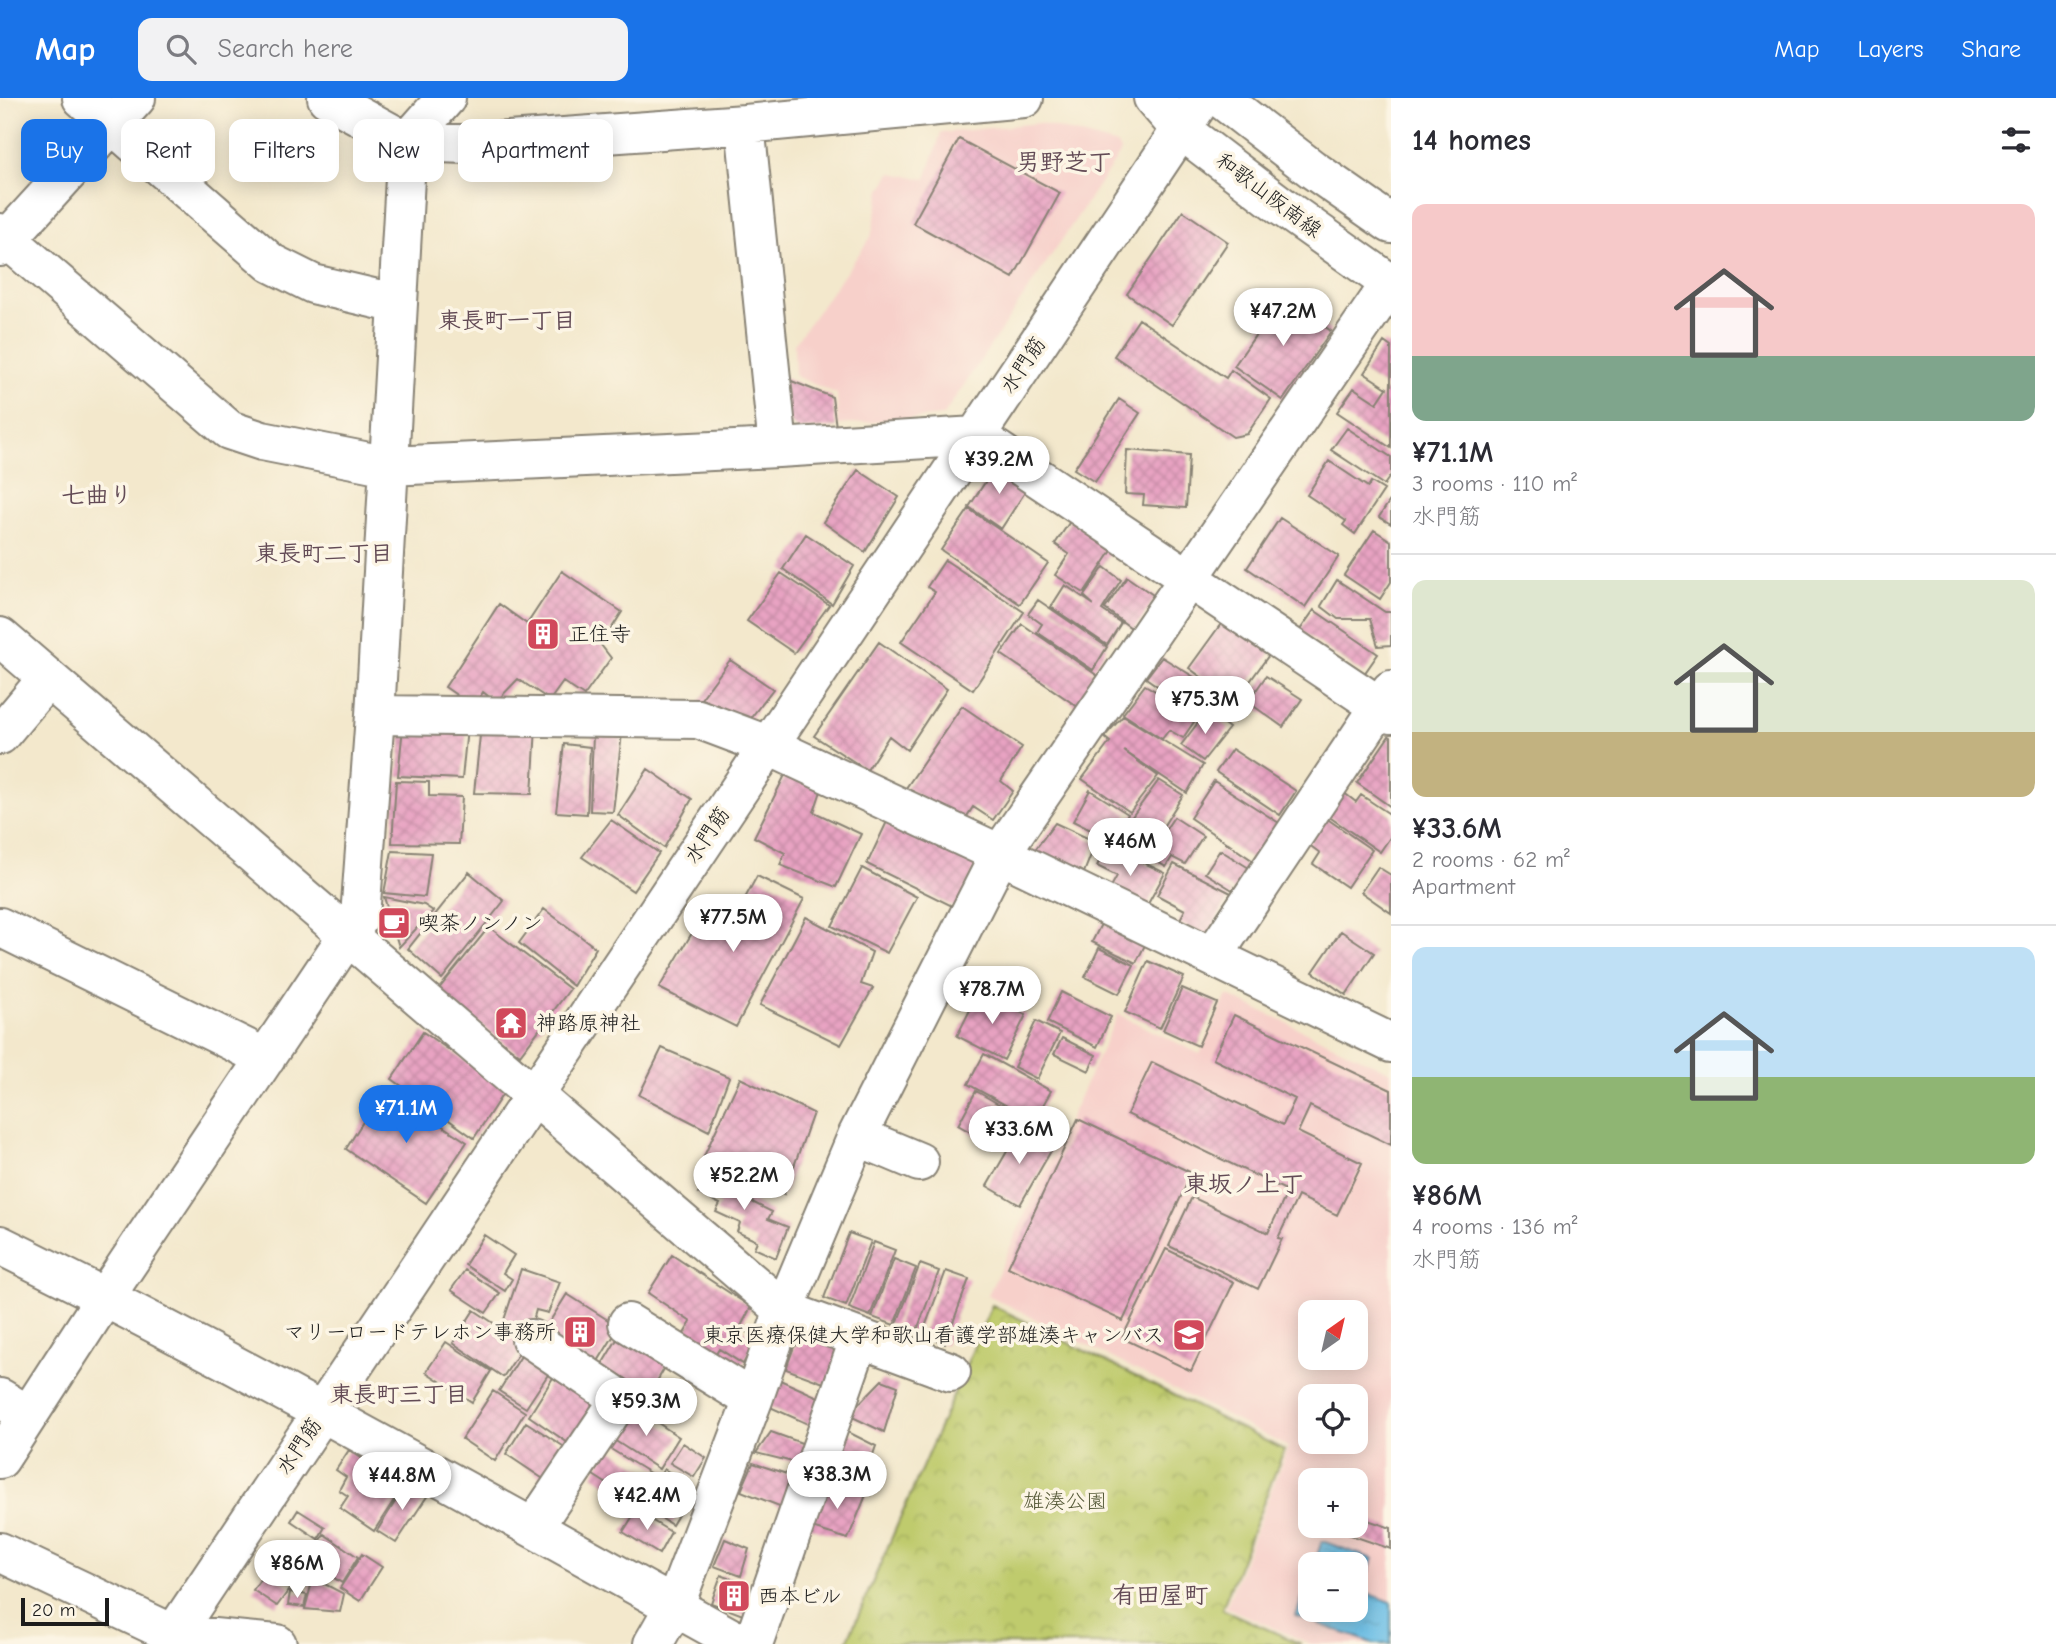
<!DOCTYPE html>
<meta charset="utf-8">
<style>
body{margin:0;font-family:"Comic Neue","Klee One",sans-serif;background:#f2f2f3;color:#2b2b33;height:100vh;display:flex;flex-direction:column;font-size:26px;white-space:nowrap}
*{box-sizing:border-box;margin:0}
p{font-size:23px;color:#7c7c81}
.icon{flex:none;width:38px;height:38px;fill:none;stroke:currentColor;stroke-width:2;stroke-linecap:round;stroke-linejoin:round}
.map{position:relative;flex:1;overflow:hidden}
.side{display:flex;flex-direction:column;background:#fff;width:665px}
.side>*{flex:none}
.banner{position:absolute;left:21px;top:21px;width:665px;height:63px;display:flex;gap:14px}
.needle{width:46px;rotate:34deg}
.controls{position:absolute;left:1298px;top:1202px;display:grid;gap:14px}
.controls a{display:grid;place-items:center;width:70px;height:70px;border-radius:14px;background:#fff;box-shadow:0 4px 18px #0003;font-size:35px}
.scale{position:absolute;left:21px;bottom:18px;width:88px;box-sizing:border-box;padding-left:7px;border:4px solid #1c1c1c;border-top:0;font-size:19px;line-height:24px;white-space:nowrap;color:#1c1c1c;-webkit-text-stroke:5px #fcf5e5;paint-order:stroke}
.price{position:absolute;translate:-50% -60px;padding:0 16px;border-radius:24px;background:#fff;color:#222;font-size:23px;line-height:46px;filter:drop-shadow(0 2px 4px #0008)}
.price::after{content:'';position:absolute;left:50%;top:42px;width:21px;height:16px;margin-left:-10px;background:inherit;clip-path:polygon(0 0,100% 0,50% 100%)}
.price.selected{background:#1a73e8;color:#fff}
ul{padding:0;list-style:none}
li{display:grid;align-content:center;gap:14px;height:371px;padding:0 21px}
li+li{border-top:2px solid #e1e1e2}
li span{display:grid;place-items:center;height:217px;border-radius:14px;color:#555}
li>.icon{margin-inline-start:auto}
span .icon{width:126px;height:126px;fill:#fffc;stroke-width:1}
li b{font-size:30px}
h2{display:flex;justify-content:space-between;align-items:center;height:84px;padding:0 21px;font-size:30px}
.pill{padding:0 24px;border-radius:14px;background:#fff;box-shadow:0 4px 18px #0003;font-size:24px;line-height:63px}
.pill.selected{background:#1a73e8;color:#fff}
header{display:flex;align-items:center;gap:42px;box-sizing:border-box;height:98px;padding:0 35px;background:#1a73e8;color:#fff}
header strong{font-size:33px}
nav{display:flex;gap:38px;margin-inline-start:auto;font-size:24px}
.search{width:490px;height:63px;background:#f2f2f3;display:flex;align-items:center;gap:18px;box-sizing:border-box;padding:0 24px;border-radius:14px;color:#7c7c81;font-size:26px}
main{display:flex;flex:1;min-height:0}
.map>svg:first-child{display:block}
.built{fill:#f7d0ca;fill-rule:evenodd}
.park{fill:url(#park-crowns);stroke:#6e7444;stroke-width:2}
.water{fill:url(#water-ripples);stroke:#426d81;stroke-width:2}
.building{fill:url(#building-cross-hatch)}
.lines{fill:none;stroke-linecap:round;stroke-linejoin:round}
.minor-casing{stroke:#888274;stroke-width:42}
.major-casing{stroke:#888274;stroke-width:42}
.minor{stroke:#fff;stroke-width:38}
.major{stroke:#fff;stroke-width:38}
.labels{text-anchor:middle;dominant-baseline:central;stroke-width:7;stroke-linejoin:round;paint-order:stroke}
.street-label{font-size:21px;fill:#1c1c1c;stroke:#fcf5e5}
.poi-label{font-size:21px;fill:#1c1c1c;stroke:#fcf5e5;text-anchor:start}
.park-label{font-size:21px;fill:#555938;stroke:#fcf5e5}
.neighbourhood-label{font-size:23px;font-weight:bold;fill:#634b56;stroke:#fcf5e5}
.quarter-label{font-size:24px;font-weight:bold;fill:#634b56;stroke:#fcf5e5}
</style>
<header>
<strong>Map</strong>
<div class="search"><svg class="icon" aria-label="search" viewBox="0 0 24 24"><circle cx="10" cy="10" r="6"/><path d="M15 15l6 6"/></svg>Search here</div>
<nav><a>Map</a><a>Layers</a><a>Share</a></nav>
</header>
<main>
<div class="map">
<svg width="1391" height="1546" viewBox="0 0 1391 1546">
<defs>
<pattern id="park-crowns" width="20" height="18" patternUnits="userSpaceOnUse" patternTransform="scale(1.75)"><rect width="20" height="18" fill="#bfcb6d"/><path d="M2 6a3 3 0 1 1 6 0M12 15a3 3 0 1 1 6 0" fill="none" stroke="#a4ae5e"/></pattern>
<pattern id="water-ripples" width="26" height="14" patternUnits="userSpaceOnUse" patternTransform="scale(1.75)"><rect width="26" height="14" fill="#69bee6"/><path d="M2 4q2-2 4 0t4 0M15 11q2-2 4 0t4 0" fill="none" stroke="#5aa3c5"/></pattern>
<pattern id="building-cross-hatch" width="8" height="8" patternUnits="userSpaceOnUse" patternTransform="scale(1.75)"><rect width="8" height="8" fill="#e8a3c2"/><path d="M0 0l8 8M0 8l8-8" fill="none" stroke="#c68ca6"/></pattern>
</defs>
<rect width="100%" height="100%" fill="#fcf5e5"/>
<filter id="ink" filterUnits="userSpaceOnUse"><feTurbulence type="fractalNoise" baseFrequency=".0143" numOctaves="2"/><feDisplacementMap in="SourceGraphic" scale="14" xChannelSelector="R" yChannelSelector="G"/><feConvolveMatrix kernelMatrix="1 2 1 2 8 2 1 2 1" color-interpolation-filters="sRGB"/></filter>
<filter id="wash" filterUnits="userSpaceOnUse"><feTurbulence type="fractalNoise" baseFrequency=".00686" numOctaves="4" result="noise"/><feDisplacementMap in="SourceGraphic" scale="28" xChannelSelector="R" yChannelSelector="G"/><feGaussianBlur stdDeviation="1.57" result="paint"/><feColorMatrix in="noise" values="0 0 0 0 0 0 0 0 0 0 0 0 0 0 0 0 0 1.4 0 .05"/><feComposite in="paint" operator="in"/></filter>
<g filter="url(#wash)">
<rect width="100%" height="100%" fill="#f3e8cc"/>
<path class="built" d="M1039,25l78,22 4,7 -178,264 -105,9 -1,-31 -42,-18 -1,-32 77,-107 10,-47 10,-17 35,6 15,-46z
M1227,897l164,77v572h-80l-85,-37 62,-160 -300,-152 130,-281 82,40zM1311,1214h45v46h-45zM1311,1298h45v46h-45zM1311,1382h45v46h-45zM1311,1466h45v46h-45z"/>
<path class="park" d="M992,1207l292,145 -62,159 79,35h-455z"/>
<path class="water" d="M1322,1443l51,18 -11,32 29,11v42h-16l-79,-28 15,-42v36h45v-46h-42z"/>
<g id="blocks">
<path class="building" d="M959,41l101,54 -47,85 -100,-55z
M1183,113l45,31 -56,83 -45,-31z
M1282,199l49,34 -48,69 -49,-34z
M1139,221l87,59 5,-8 40,29 -24,35 -14,3 -119,-81z
M1384,244l7,5v101l-54,-36 17,-24 23,15 10,-15 -23,-15z
M784,280l48,19 4,30 -38,3 -12,-12z
M1119,301l21,14 -45,69 -21,-13z
M1347,330l44,29v18l-7,10 -53,-35z
M1127,352l62,5 -3,53 -43,-3 1,-10 -19,-1z
M1329,363l39,26 3,-5 13,8 -29,44 -12,-9 3,-4 -39,-26z
M997,366l32,22 -28,43 -32,-22z
M858,372l41,27 -34,55 -42,-30z
M1391,401v25l-12,-7z
M969,411l79,54 -28,41 -79,-54z
M1280,420l59,38 -34,51 -58,-39z
M1071,422l42,29 -29,44 -29,-18 14,-21 -14,-10z
M1374,432l17,11v41l-11,17 -36,-24z
M806,436l48,32 -22,38 -49,-35z
M945,462l79,52 -51,78 -72,-48 34,-50 -8,-5z
M1104,469l17,13 -19,30 19,13 -14,22 -56,-38 14,-22 29,20 -10,-9z
M562,473l60,41 -21,33 10,13 -27,38 -21,-14 -13,18 -32,-21 -22,23 -13,-10 -9,15 -29,-20 54,-83 28,20z
M781,475l48,32 -35,48 -47,-32z
M1127,479l29,20 -22,33 -29,-21z
M1337,482l48,32h6v33l-13,1 -8,-27h-32l-17,-13z
M1038,502l69,47 -14,23 -56,-38 5,-8 -14,-10z
M1314,512l64,44 -14,20 -64,-44z
M1223,523l48,31 -36,50 -46,-34z
M1022,526l76,52 -20,31 -77,-53z
M879,544l68,47 -40,61 -18,-14 -22,34 -53,-34z
M1162,559l40,25 -16,24 -40,-28z
M730,562l43,29 -33,43 -42,-29z
M1266,578l36,23 -19,28 -35,-25z
M1145,587l53,31 -15,22 -14,-8 -7,9 -39,-25z
M1208,589l31,22 -12,14 -31,-21z
M962,608l60,41 -21,34 12,10 -20,29 -20,-13 -11,17 -56,-36z
M1207,613l22,17 -26,33 -22,-16z
M1123,618l80,49 -16,28 -63,-42 34,25 -28,36 -48,-33 28,-37 -6,-5z
M481,628l55,1 -4,67 -58,-1z
M403,629l64,1 -5,51 -64,-3z
M622,635l-9,79 -23,-1 3,-76z
M1389,638l2,1v70l-34,-24z
M564,646l26,3 -3,67 -31,-2z
M1232,651l64,42 -16,24 -64,-43z
M789,669l34,18 -9,27 47,22 -25,53 -56,-22 5,-12 -31,-16z
M648,671l44,30 -28,49 -46,-33z
M1159,682l24,15 -26,41 -26,-18z
M396,683l33,1v14l33,1 -3,47 -67,-1z
M1214,683l65,42 -24,39 -65,-44z
M1090,692l38,24 -14,28 -41,-21z
M1343,694l13,10 5,-7 30,20v21l-11,16 -52,-36z
M891,715l77,40 8,14 -20,41 -89,-44z
M1174,719l29,19 -18,28 -13,-7 -6,10 -18,-11z
M1326,720l46,32 -25,37 -34,-23 7,-11 -12,-9z
M611,722l48,33 -26,38 -51,-34z
M1055,725l41,19 -15,38 -50,-25z
M1107,747l58,28 -21,38 -38,-15 11,-20 -20,-10z
M1220,752l29,18 -15,23 -29,-18z
M392,753l39,2 -6,44 -41,-4z
M1174,766l57,29 -23,42 -30,-12 7,-13 -28,-15z
M1378,769l13,8v38l-30,-21z
M862,770l55,29 -30,56 -55,-27z
M469,774l35,29 -62,78 -34,-30z
M757,778l47,23 -68,128 -77,-39 39,-65 26,14z
M384,799l40,8 9,6 -34,36z
M544,811l52,39 -23,38 -54,-43z
M806,819l66,35 -11,32 12,4 -32,57 -81,-40z
M1102,824l44,21 -10,20 -44,-21z
M489,829l81,62 -50,66 -83,-64z
M1341,833l33,22 -28,42 -33,-23z
M1099,850l35,17 -15,29 -34,-17z
M1148,863l36,16 -24,51 -35,-16z
M1182,890l35,15 -19,43 -35,-16z
M979,894l47,23 -22,45 -47,-24z
M1061,894l50,25 -14,30 -50,-25z
M1234,917l157,75v55l-81,-39 -12,26 64,31 -25,52 -39,-19 -20,42 4,1 -24,50 -89,-43 23,-49 76,36 20,-42 -161,-77 25,-52 131,63 12,-26 -82,-40z
M1036,923l24,12 -23,46 -23,-12z
M423,934l83,57 -32,49 -82,-59z
M1062,940l34,17 -7,16 -35,-17z
M662,950l67,29 -20,54 -70,-36z
M984,956l67,37 -17,30 -66,-37z
M740,980l73,35 -29,81 -80,-38z
M384,990l83,54 -41,61 -80,-54z
M976,993l38,22 -19,33 -37,-21z
M1078,1021l114,54 -69,148 -115,-54z
M1012,1028l40,23 -32,56 -33,-19 22,-38 -7,-5z
M713,1067l19,9 -3,8 25,12 -4,7 22,11 -4,7 20,8 -12,31 -22,-10 3,-7 -20,-9 3,-9 -24,-11 4,-8 -22,-11z
M849,1135l22,8 -25,65 -22,-8z
M484,1137l30,20 -11,18 9,6 -7,12 -40,-26z
M874,1144l21,8 -25,66 -21,-8z
M1166,1151l68,33 -43,89 -69,-33z
M672,1157l79,52 -11,21 17,11 -14,25 -24,-15 -11,19 -32,-21 15,-25 -43,-29z
M894,1161l22,9 -22,57 -22,-8z
M920,1166l19,7 -23,62 -20,-7z
M521,1171l39,13 -12,31 -12,-3 -6,21 -27,-8z
M465,1172l35,23 -14,20 -35,-23z
M946,1173l23,8 -24,65 -23,-9z
M567,1196l52,33 -27,44 -52,-34z
M474,1212l51,34 -22,33 -50,-34z
M622,1233l46,31 -23,40 -47,-31z
M809,1239l37,16 -12,34 -48,-18 8,-22z
M446,1244l45,29 -19,31 -46,-30z
M528,1247l27,19 -29,44 -27,-17z
M561,1267l45,30 -32,52 -45,-31z
M780,1282l45,20 -8,28 -47,-21z
M882,1282l16,6 -14,46 -36,-17z
M493,1293l32,21 -30,49 -33,-22z
M634,1309l45,30 -20,32 -45,-29z
M526,1324l40,26 -21,32 -39,-26z
M844,1332l32,16 -10,28 -33,-24z
M771,1334l39,14 -5,19 -49,-12z
M683,1345l23,15 -12,19 -24,-14z
M609,1350l44,27 -16,28 -44,-28z
M349,1352l54,36 -29,45 -34,-23 8,-12 -9,-6 7,-13 -10,-7z
M753,1365l43,14 -9,32 -46,-18z
M664,1371l30,19 -22,37 -30,-19z
M408,1383l20,14 -32,48 -19,-12z
M830,1385l36,12 -18,44 -43,-13z
M298,1412l27,17 -7,12 -27,-18z
M636,1413l35,21 -12,22 -36,-22z
M1356,1418l35,12v21l-55,-19 2,-4h18z
M324,1436l34,23 -16,26 -35,-23z
M725,1441l24,10 -8,27 -27,-10z
M282,1445l21,14 -16,23 -21,-13z
M362,1456l20,13 -22,34 -20,-13z
M266,1473l25,16 -14,19 -24,-16z
M721,1477l37,14 -10,28 -37,-14z
M313,1480l31,16 -4,18 -35,-3z
M290,1494l17,3 -3,12 -16,-2z"/>
</g>
</g>
<g filter="url(#ink)">
<use href="#blocks" fill-opacity="0" stroke="#888274" stroke-width="2"/>
<g class="lines">
<defs>
<path id="minor" d="M82,0l189,165 42,21 85,20
M327,0l80,44 60,2 278,-20 279,-26
M745,26l33,324
M0,135l229,197 33,11 127,25 389,-18 198,-12 415,278
M0,149l136,-149
M0,539l784,673 167,62
M375,617l323,4 69,26 233,109 391,189
M0,637l47,-56
M0,829l266,131
M1213,858l178,-266
M857,1038l62,26
M0,1147c252,124 496,263 742,399
M628,1225l125,77
M531,1241l89,60 -87,129
M0,1300l28,17
M0,1361l105,-162 255,-380 15,-202 32,-573 39,-44
M0,1454l173,82 104,10
M167,1546l1035,-1546
M653,1546l21,-37 79,-207 31,-90 73,-174 143,-282 390,-570
M753,1546l106,-304"/>
<path id="major" d="M1153,0l27,31 104,79 107,76
M1220,0l92,71 79,55"/>
</defs>
<use href="#minor" class="minor-casing"/>
<use href="#major" class="major-casing"/>
<use href="#minor" class="minor"/>
<use href="#major" class="major"/>
</g>
</g>
<defs>
<symbol id="building-square" viewBox="-11 -11 22 22"><rect x="-9" y="-9" width="18" height="18" rx="4" fill="#d1495b" stroke="#fcf5e5"/><path d="M-4-6H4V6H1V3H-1V6H-4ZM-2.5-4.3h1.7v1.8h-1.7ZM.8-4.3h1.7v1.8H.8ZM-2.5-1h1.7V.8h-1.7ZM.8-1h1.7V.8H.8Z" fill="#fff"/></symbol>
<symbol id="cafe-square" viewBox="-11 -11 22 22"><rect x="-9" y="-9" width="18" height="18" rx="4" fill="#d1495b" stroke="#fcf5e5"/><path d="M-5.5-4.5H6V0H3Q3 3.5 0 3.5H-2.5Q-5.5 3.5-5.5 0ZM3-3.2v2h1.7v-2ZM-6 4.5H4V6H-6Z" fill="#fff"/></symbol>
<symbol id="temple-square" viewBox="-11 -11 22 22"><rect x="-9" y="-9" width="18" height="18" rx="4" fill="#d1495b" stroke="#fcf5e5"/><path d="M0-6L5-2H3V0L6.5 2.5H4V6H1.5V3h-3V6H-4V2.5H-6.5L-3 0V-2H-5Z" fill="#fff"/></symbol>
<symbol id="school-square" viewBox="-11 -11 22 22"><rect x="-9" y="-9" width="18" height="18" rx="4" fill="#d1495b" stroke="#fcf5e5"/><path d="M0-5L7-2L0 1L-7-2ZM-4 1L0 2.5L4 1V4Q0 6-4 4Z" fill="#fff"/></symbol>
</defs>
<g fill-rule="evenodd">
<use href="#building-square" x="524" y="517" width="38" height="38"/>
<use href="#cafe-square" x="375" y="806" width="38" height="38"/>
<use href="#temple-square" x="492" y="906" width="38" height="38"/>
<use href="#building-square" x="561" y="1215" width="38" height="38"/>
<use href="#school-square" x="1170" y="1218" width="38" height="38"/>
<use href="#building-square" x="715" y="1479" width="38" height="38"/>
</g>
<g class="labels">
<g class="street-label">
<text transform="translate(1269 97) rotate(37)">和歌山阪南線</text>
<text transform="translate(1023 267) rotate(-56)">水門筋</text>
<text transform="translate(707 737) rotate(-56)">水門筋</text>
<text transform="translate(299 1348) rotate(-56)">水門筋</text>
</g>
<g class="poi-label">
<text x="568" y="536">正住寺</text>
<text x="418" y="825">喫茶ノンノン</text>
<text x="536" y="925">神路原神社</text>
<text x="556" y="1234" text-anchor="end">マリーロードテレホン事務所</text>
<text x="1164" y="1237" text-anchor="end">東京医療保健大学和歌山看護学部雄湊キャンバス</text>
<text x="758" y="1498">西本ビル</text>
</g>
<g class="park-label">
<text x="1065" y="1403">雄湊公園</text>
</g>
<g class="neighbourhood-label">
<text x="507" y="222">東長町一丁目</text>
<text x="324" y="455">東長町二丁目</text>
<text x="399" y="1296">東長町三丁目</text>
</g>
<g class="quarter-label">
<text x="1064" y="64">男野芝丁</text>
<text x="97" y="397">七曲り</text>
<text x="1244" y="1086">東坂ノ上丁</text>
<text x="1160" y="1497">有田屋町</text>
</g>
</g>
</svg>
<div class="controls">
<a><svg class="needle" viewBox="-14 -14 28 28"><path d="M0-13l5 13h-10z" fill="#e53935"/><path d="M0 13l5-13h-10z" fill="#7c7c81"/></svg></a>
<a><svg class="icon" aria-label="locate" viewBox="0 0 24 24"><circle cx="12" cy="12" r="6"/><path d="M12 2v4M12 18v4M2 12h4M18 12h4"/></svg></a>
<a>+</a>
<a>−</a>
</div>
<div class="scale">20 m</div>
<b class="price" style="left:1283px;top:250px">¥47.2M</b>
<b class="price" style="left:999px;top:398px">¥39.2M</b>
<b class="price" style="left:1205px;top:638px">¥75.3M</b>
<b class="price" style="left:1130px;top:780px">¥46M</b>
<b class="price" style="left:733px;top:856px">¥77.5M</b>
<b class="price" style="left:992px;top:928px">¥78.7M</b>
<b class="price selected" style="left:406px;top:1047px">¥71.1M</b>
<b class="price" style="left:1019px;top:1068px">¥33.6M</b>
<b class="price" style="left:744px;top:1114px">¥52.2M</b>
<b class="price" style="left:646px;top:1340px">¥59.3M</b>
<b class="price" style="left:837px;top:1413px">¥38.3M</b>
<b class="price" style="left:402px;top:1414px">¥44.8M</b>
<b class="price" style="left:647px;top:1434px">¥42.4M</b>
<b class="price" style="left:297px;top:1502px">¥86M</b>
<div class="banner">
<a class="pill selected">Buy</a>
<a class="pill">Rent</a>
<a class="pill">Filters</a>
<a class="pill">New</a>
<a class="pill">Apartment</a>
</div>
</div>
<section class="side">
<h2>14 homes<svg class="icon" aria-label="filters" viewBox="0 0 24 24"><path d="M4 7h16M4 17h16"/><circle cx="9" cy="7" r="2"/><circle cx="15" cy="17" r="2"/></svg></h2>
<ul>
<li><span style="background:linear-gradient(#f6c9c9 70%,#7fa58c 0)"><svg class="icon" aria-label="home" viewBox="0 0 24 24"><path d="M3 11l9-7 9 7M6 9v11h12V9"/></svg></span><div><b>¥71.1M</b><p>3 rooms · 110 m²</p><p>水門筋</p></div></li>
<li><span style="background:linear-gradient(#dfe7d0 70%,#c2b280 0)"><svg class="icon" aria-label="home" viewBox="0 0 24 24"><path d="M3 11l9-7 9 7M6 9v11h12V9"/></svg></span><div><b>¥33.6M</b><p>2 rooms · 62 m²</p><p>Apartment</p></div></li>
<li><span style="background:linear-gradient(#bfe0f5 60%,#8fb573 0)"><svg class="icon" aria-label="home" viewBox="0 0 24 24"><path d="M3 11l9-7 9 7M6 9v11h12V9"/></svg></span><div><b>¥86M</b><p>4 rooms · 136 m²</p><p>水門筋</p></div></li>
</ul>
</section>
</main>
